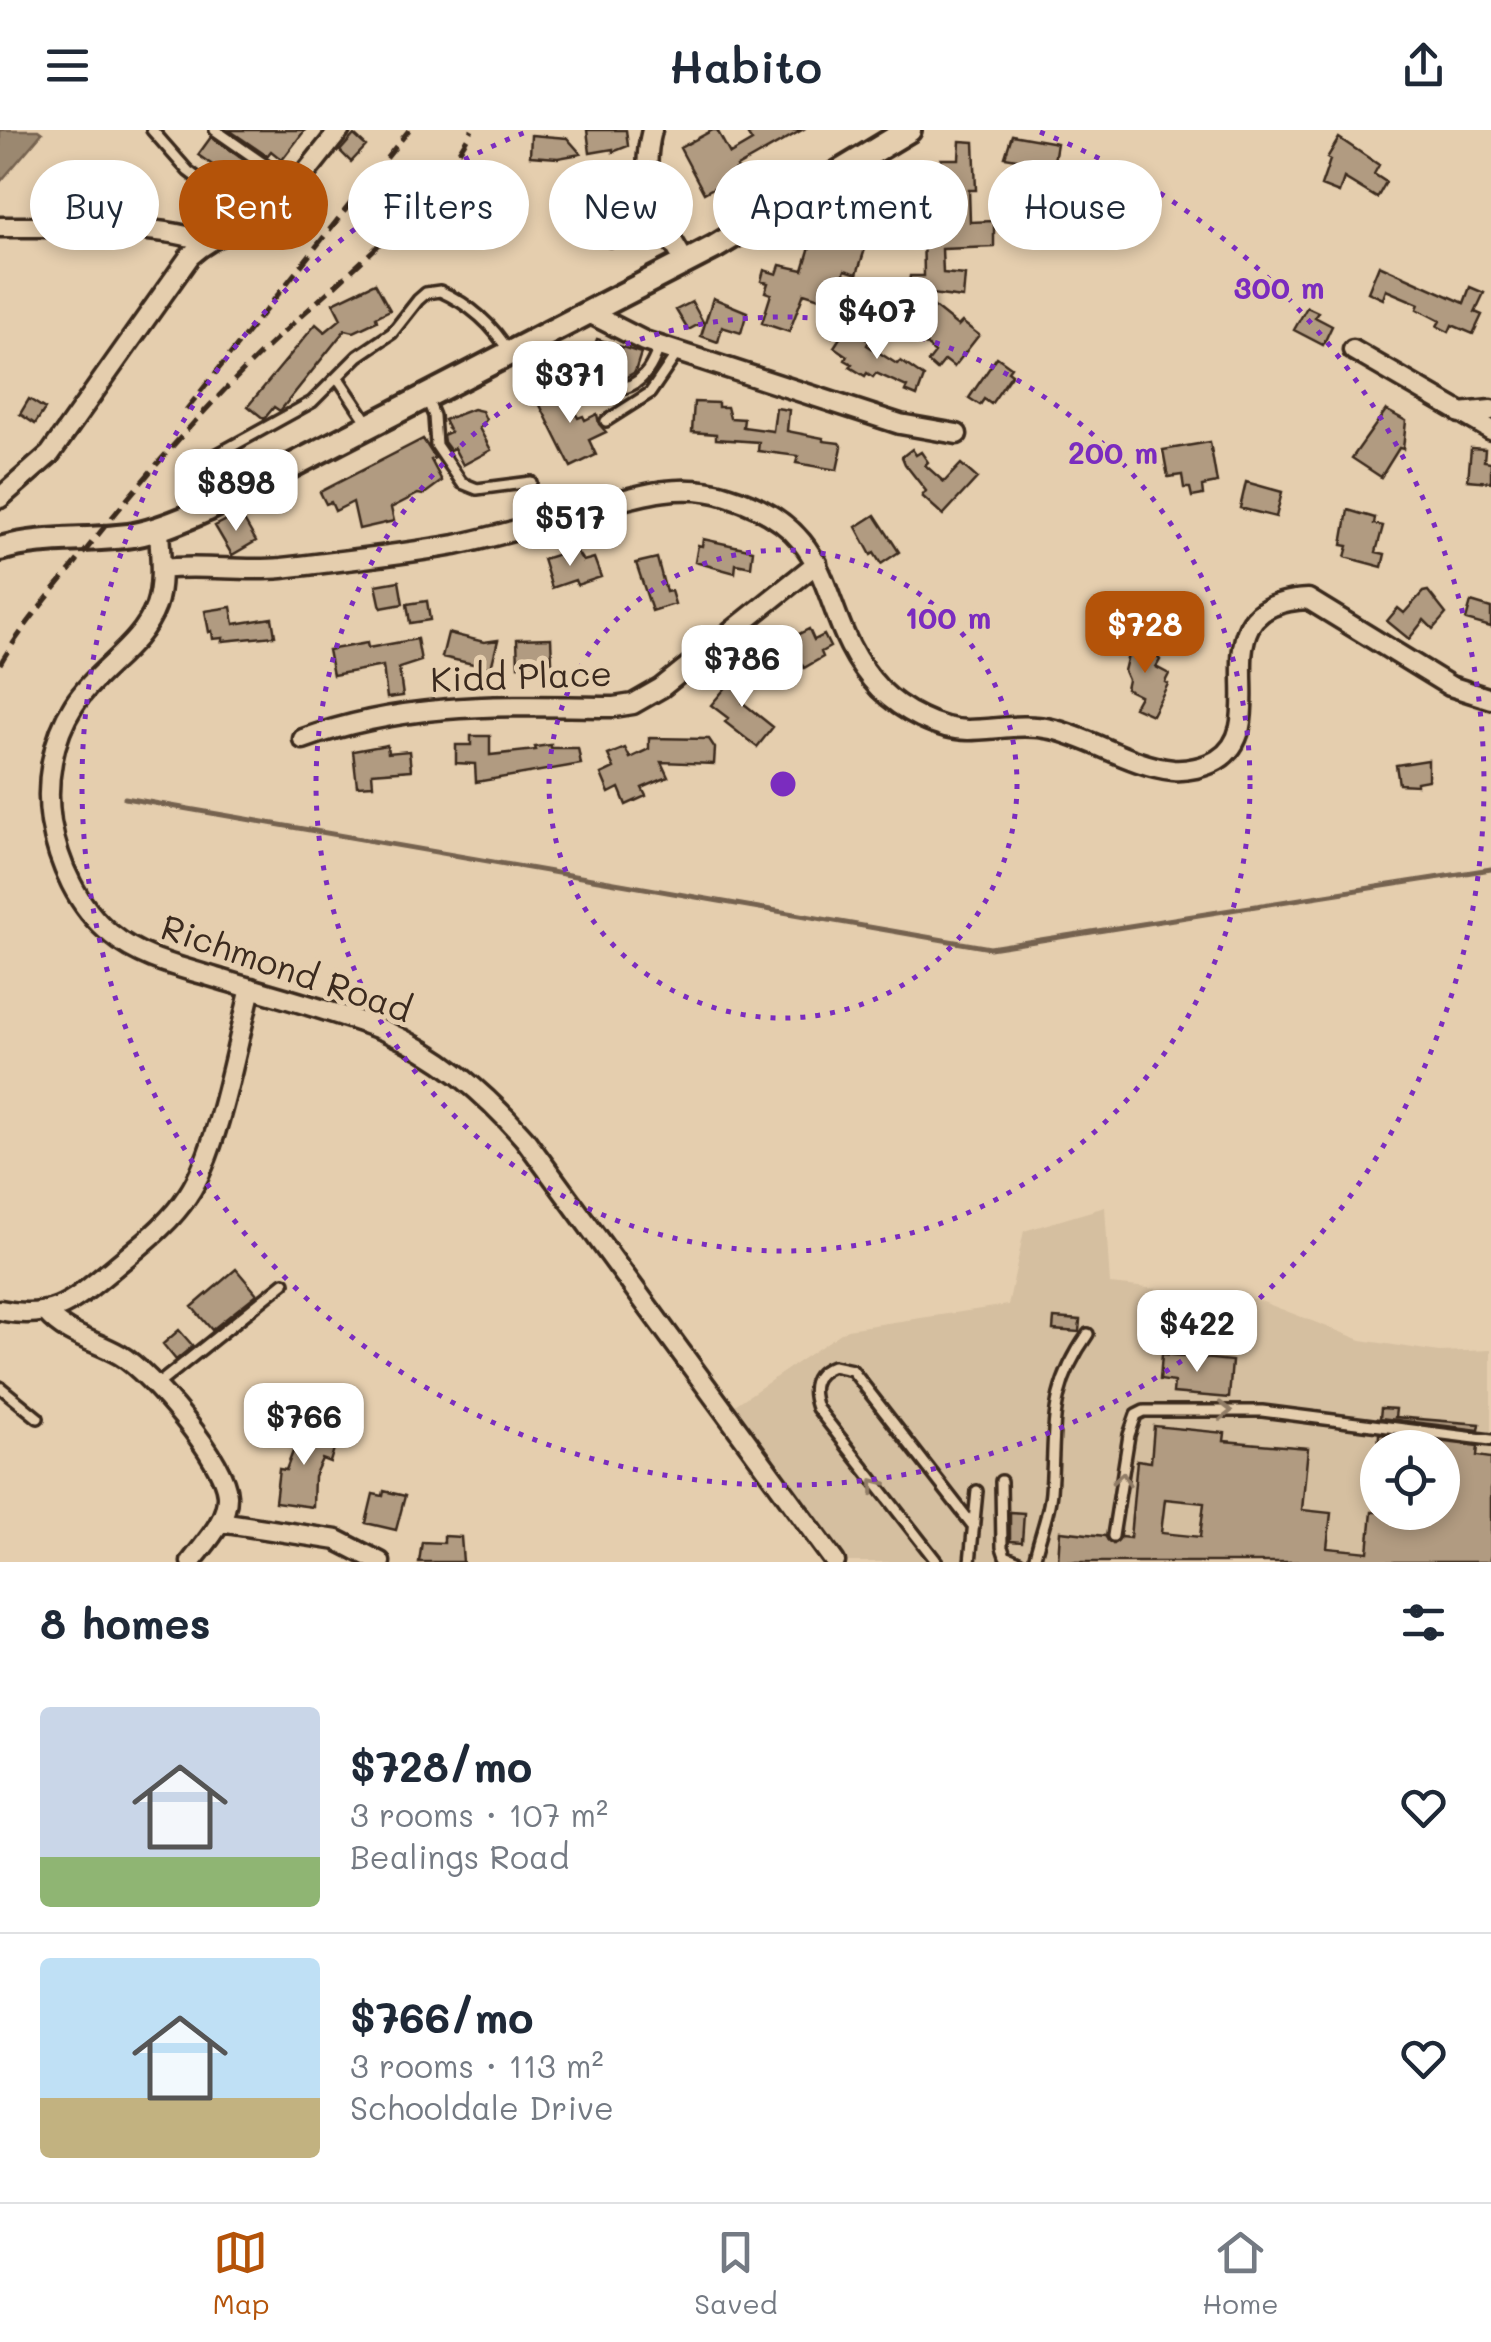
<!DOCTYPE html>
<meta charset="utf-8">
<style>
body{margin:0;font-family:Mali,sans-serif;background:#f2f2f3;color:#1f2937;height:100vh;display:flex;flex-direction:column;font-size:38px;white-space:nowrap}
*{box-sizing:border-box;margin:0}
p{font-size:32px;color:#747a83}
.icon{flex:none;width:55px;height:55px;fill:none;stroke:currentColor;stroke-width:2;stroke-linecap:round;stroke-linejoin:round}
.map{position:relative;height:1432px;overflow:hidden}
.drawer{display:flex;flex-direction:column;background:#fff;flex:1}
.drawer>*{flex:none}
.guide{position:absolute;left:30px;top:30px;width:1432px;height:90px;display:flex;gap:20px}
.fabs{position:absolute;left:1360px;top:1300px;display:grid;gap:20px}
.fabs a{display:grid;place-items:center;width:100px;height:100px;border-radius:50%;background:#fff;box-shadow:0 5px 15px #0003;font-size:50px}
.price{position:absolute;translate:-50% -85px;padding:0 22px;border-radius:20px;background:#fff;color:#222;font-size:32px;line-height:65px;filter:drop-shadow(0 2px 5px #0008)}
.price::after{content:'';position:absolute;left:50%;top:60px;width:30px;height:22px;margin-left:-15px;background:inherit;clip-path:polygon(0 0,100% 0,50% 100%)}
.price.on{background:#b45309;color:#fff}
ul{padding:0;list-style:none}
li{display:flex;align-items:center;gap:30px;height:250px;padding:0 40px}
li+li{border-top:2px solid #e0e1e3}
li span{display:grid;place-items:center;flex:none;width:280px;height:200px;border-radius:10px;color:#555}
li>.icon{margin-inline-start:auto}
span .icon{width:120px;height:120px;fill:#fffc;stroke-width:1}
li b{font-size:42px}
h2{display:flex;justify-content:space-between;align-items:center;height:120px;padding:0 40px;font-size:42px}
.tag{padding:0 35px;border-radius:45px;background:#fff;box-shadow:0 5px 15px #0003;font-size:35px;line-height:90px}
.tag.on{background:#b45309;color:#fff}
header{display:flex;justify-content:space-between;align-items:center;height:130px;padding:0 40px;background:#fff;font-size:45px;font-weight:600}
.tab-bar{display:flex;justify-content:space-around;align-items:center;height:140px;border-top:2px solid #e0e1e3;background:#fff;font-size:28px;color:#747a83}
.tab-bar a{display:grid;justify-items:center;gap:5px}
.tab-bar .on{color:#b45309}
.map>svg:first-child{display:block}
.built{fill:#d5bfa0;fill-rule:evenodd}
.water{fill:#9b8870;stroke:#75624f;stroke-width:2.5}
.lines{fill:none;stroke-linecap:round;stroke-linejoin:round}
.stream{stroke:#75624f;stroke-width:5}
.building{fill:#b19b81;stroke:#3b2a1e;stroke-width:2.5;fill-rule:evenodd}
.lane-casing{stroke:#3b2a1e;stroke-width:16}
.street-casing{stroke:#3b2a1e;stroke-width:25}
.secondary-casing{stroke:#3b2a1e;stroke-width:30}
.lane{stroke:#e5ceae;stroke-width:9}
.street{stroke:#e5ceae;stroke-width:18}
.secondary{stroke:#e5ceae;stroke-width:22}
.rail{stroke:#3b2a1e;stroke-width:5;stroke-dasharray:15 8;stroke-linecap:butt}
.oneway{stroke:#907c66}
.ring{fill:none;stroke:#7b2cbf;stroke-width:5;stroke-dasharray:5 10}
.labels{text-anchor:middle;dominant-baseline:central;stroke-width:10;stroke-linejoin:round;paint-order:stroke}
.street-label{font-size:35px;fill:#3b2a1e;stroke:#e5ceae}
.centre{fill:#7b2cbf;stroke:#e5ceae;stroke-width:5}
.ring-label{font-size:30px;text-anchor:middle;font-weight:bold;fill:#7b2cbf;stroke:#e5ceae;stroke-width:10;stroke-linejoin:round;paint-order:stroke}
</style>
<header><svg class="icon" aria-label="menu" viewBox="0 0 24 24"><path d="M4 6h16M4 12h16M4 18h16"/></svg>Habito<svg class="icon" aria-label="share" viewBox="0 0 24 24"><path d="M12 15V3M7 8l5-5 5 5M5 13v7h14v-7"/></svg></header>
<div class="map">
<svg width="1491" height="1432" viewBox="0 0 1491 1432">
<rect width="100%" height="100%" fill="#e5ceae"/>
<filter id="ink" filterUnits="userSpaceOnUse"><feTurbulence type="fractalNoise" baseFrequency=".01" numOctaves="2"/><feDisplacementMap in="SourceGraphic" scale="20" xChannelSelector="R" yChannelSelector="G"/><feConvolveMatrix kernelMatrix="1 2 1 2 8 2 1 2 1" color-interpolation-filters="sRGB"/></filter>
<g filter="url(#ink)">
<path class="built" d="M1105,1077l5,77 145,15 106,41 78,12 52,-2v212h-648l-111,-155 115,-78 161,-24 16,-74zM1378,1318h64v64h-64z"/>
<path class="water" d="M0,0h38l4,3 -42,49z"/>
<g class="lines">
<path class="stream" d="M125,668l865,150 501,-79"/>
</g>
<path class="building" d="M229,0h76l-23,30 -11,-9 -4,5z
M587,0h39l2,16 -15,6v-3l-23,4z
M713,0h4l13,24 22,-13 -4,-6 10,-5h44l-65,37 1,2 -14,8 2,4 -22,12 -24,-45z
M354,5l12,11 -15,16 -11,-11z
M531,5l36,3 14,16 -23,4 -28,-2z
M1012,5l45,8 -6,36 10,2 -5,16 -31,-10 4,-26 -24,-4z
M211,7l47,33 -12,18 -48,-33z
M1339,8l40,27 -5,9 12,8 -9,16 -33,-20 -5,15 -18,-7 9,-26 -3,-2z
M960,11l14,1 2,48h-7l1,32 24,-1v26l-52,2 1,24 22,2 -2,23 -47,-6 -8,-3 2,-13h14l-1,-51 17,-3 1,-63h18z
M897,44l7,60 -9,1 1,8 -19,3 -3,-17 5,-1v-11l-3,-17 8,-1 -2,-23z
M814,103l51,16 -8,25 -12,-4 -10,33 -31,-10 -15,39 -27,-9 9,-29 -6,-2 3,-9 -7,-2 3,-11 13,4 3,-9 23,5z
M1379,135l85,38 6,-16 14,6 -9,19 7,3 -9,19 -21,-9 -3,7 -12,-6 3,-5 -23,-12 2,-5 -33,-14 -3,9 -15,-7z
M375,153l15,27 -14,7 1,4 -23,11 -9,-2 -65,81 -6,-4 -10,12 -16,-13 68,-82 9,8 16,-13 -8,-16z
M713,168l34,14 -6,21 -19,-6 -4,15 -17,-6z
M923,168l35,28 4,-4 17,13 -25,32 -9,-7 -8,10 -9,-8 7,-9 -31,-29z
M692,172l11,20 -15,8 -12,-20z
M1307,177l11,5 -3,5 17,9 -9,19 -29,-15z
M847,197l22,14 -2,4 30,19 4,-3 23,16 -7,19 -12,-5 2,-4 -31,-14 -3,4 -6,-4 -2,3 -15,-9 2,-3 -7,-4 2,-4 -13,-9z
M597,209l44,14 -6,19 -12,7 -39,-12 7,-21 3,1z
M997,227l14,10 -3,4 4,3 -21,30 -7,-5 -4,6 -11,-7z
M561,254l17,34 5,-2 2,4 12,-6 2,10 7,8 -17,8 7,15 -25,12 -35,-70z
M29,269l16,10 -10,15 -15,-10z
M694,272l24,1v4h9l3,11 14,1 -1,8 30,4 3,-23 13,2 -2,21 36,7v3l16,2 3,4 -5,23 -41,-7 2,-7 -40,-5 1,-9 -43,-3v-5l-24,-2z
M473,279l9,2 4,9 -7,8 12,22 -28,15 -9,-17 -4,2 -6,-8 -1,-7 7,-3 -6,-12z
M1386,280l20,11 -3,28 -4,-1 -18,29 -29,-19z
M423,309l12,19 -4,2 11,21 -19,14 -5,-1 -27,14 3,13 -35,8 -6,-27 -18,9 -4,-9 -5,2 -6,-12z
M1210,312l7,41 -15,3 1,9 -11,2 -2,-9h-6l-2,-13 -14,2 -5,-27z
M1471,318l14,1 -1,12 7,1v20l-23,-2z
M912,319l4,6 5,-3 7,10 -3,3 19,17 17,-18 16,14 -34,37 -21,-19 4,-5 -21,-27 -3,-7z
M1246,352l36,10 -6,25 -36,-9z
M1348,380l27,8 -1,6 9,2 -7,26 9,2 -3,13 -37,-10 3,-11 -6,-1z
M240,383l16,28 -24,14 -17,-29z
M875,385l24,37 -18,12 -7,-11 -3,2 -15,-28z
M703,409l50,11 -2,17 -15,-3 -1,9 -40,-11 3,-17 4,1z
M575,419l8,12 11,-3 7,19 -24,8 -2,-5 -23,8 -9,-29z
M657,428l9,34 5,-1 4,13 -23,7 -16,-48z
M399,451l4,23 -22,4 -5,-23z
M1428,461l18,23 -13,15 -9,-9 -15,19 -22,-18 11,-13 6,5 19,-21z
M427,471l3,19 -20,3 -3,-19z
M1471,472l20,6v19l-25,-7z
M231,477l3,17 38,-6 3,18 -53,5 1,-3 -10,1 -1,-8 -3,1 -4,-21z
M809,499l5,11 10,-5 6,12 -9,5 2,5 -19,11 -3,-5 -16,6 -6,-13 14,-9 -4,-8z
M1134,501l26,29 -4,7 13,7 -4,8 3,2 -16,31 -18,-8 6,-11 -14,-7 2,-9 -4,-9z
M448,503l36,9 14,-2 -7,28 -49,-11z
M551,508l1,24 -34,4 -1,-27z
M417,509l4,22 -22,7 4,28 -16,2 -4,-32 -50,9 -5,-25 39,-7 1,5z
M739,542l17,13 -13,18 30,24 -16,20 -32,-25 3,-4 -17,-13z
M471,606h19v19l46,-5 -1,-3 16,-2v3h27l3,16 -105,18 -1,-18 -19,-1v-18h15z
M649,608l60,1 6,9 -1,16 -53,-2 7,15 -26,11 4,8 -20,9 -7,-17 -10,5 -8,-19 13,-6 -6,-13 17,-7 5,10 19,-9z
M387,615l1,8 21,-2 2,19 -39,3 1,12 -16,1 -4,-35z
M1428,630v20l-11,2v3l-18,-1 -3,-19z
M236,1139l21,25 -45,36 -20,-23z
M1054,1188l26,2 -1,12 -26,-2z
M179,1200l14,16 -17,14 -13,-16z
M1162,1224l70,7 -3,37 -56,-5 1,-11 -14,-2z
M1381,1278l15,1 -1,8 85,7 -1,6 -99,-12z
M303,1295l33,17 -6,20 -8,-3 -8,17 -1,31 -38,-5 4,-33 7,1z
M1154,1296l71,7 -1,8 84,7 -6,62 29,3 -4,35 41,4 4,-40h70v-64h-64l1,-14 99,12 -1,10 14,2v104h-433l2,-31 45,5 8,8 8,-7 9,1 7,-78 14,2zM1165,1369l39,4 -4,34 -39,-4z
M384,1361l21,5 -9,34 -30,-7 7,-29 10,2z
M1010,1382l14,1 -2,29 -12,-1z
M444,1406l17,1 2,25h-44l3,-20 22,1z"/>
<g class="lines">
<defs>
<path id="lane" d="M152,0l36,41 65,49
M215,0l79,55
M610,111l11,-16 8,-24 20,-9
M521,220l19,38
M557,227c21,24 62,48 88,17 7,-7 10,-18 15,-28
M338,248l30,45
M426,266l8,20 2,29 26,38 15,6 54,-7
M606,291l44,-28 28,-41
M205,331l107,-59 46,-46 34,-23 26,-33 8,-7 14,-2c29,13 53,34 69,61
M157,1255l127,-102
M0,1257l38,31
M1001,1351l1,66 3,9 14,6
M1113,1406l16,-101 7,-20 8,-4h118l229,29
M937,1432l-120,-154c-7,-20 -5,-34 16,-42l19,4 122,157
M970,1432l7,-71
M1034,1432c4,-23 15,-46 17,-70 5,-66 -4,-100 37,-158"/>
<path id="street" d="M652,0c-14,55 5,86 33,132
M0,97c52,1 161,-5 205,15
M589,183l55,28 256,83 57,10
M1353,220l138,80
M1460,283l31,-3
M0,368l50,-44 140,-198c23,-21 50,-27 75,-44 30,-20 52,-55 75,-82
M159,400c1,24 5,52 -3,76 -15,41 -59,63 -82,99 -22,34 -29,78 -23,117 7,41 27,86 60,112 30,25 69,33 105,44 56,17 112,31 167,52 57,25 100,61 141,108l311,424
M161,439c41,-5 80,3 121,-1 57,-7 116,-13 173,-23 49,-10 98,-25 146,-39 41,-12 83,-24 126,-10 121,37 84,120 153,193 21,21 58,41 88,41 27,0 55,-7 83,-1 41,9 80,37 122,41 14,1 32,-3 44,-10 63,-37 -27,-156 91,-161l142,87 41,13
M303,609c105,-38 202,-33 311,-32l19,-3 28,-16 156,-125
M0,1180c52,11 72,-8 110,-39 28,-24 58,-45 78,-76 30,-44 49,-151 63,-207
M47,1183c20,23 47,27 73,42 30,17 105,105 107,140 1,26 -22,48 -36,67
M220,1392l117,18 43,22"/>
<path id="secondary" d="M0,419c44,-13 89,-7 134,-14 26,-5 50,-16 74,-26l507,-262 194,-117"/>
</defs>
<use href="#lane" class="lane-casing"/>
<use href="#street" class="street-casing"/>
<use href="#secondary" class="secondary-casing"/>
<use href="#lane" class="lane"/>
<use href="#street" class="street"/>
<use href="#secondary" class="secondary"/>
<path class="rail" d="M186,280l223,-280
M0,534c23,-39 54,-74 82,-109 60,-76 123,-149 193,-215 69,-65 150,-126 197,-210"/>
</g>
<defs><path id="oneway-chevron" d="M-2-3.5L2.5 0L-2 3.5" fill="none" stroke-width="1.6" stroke-linecap="round" stroke-linejoin="round" transform="scale(2.5)"/></defs>
<g class="oneway">
<use href="#oneway-chevron" transform="translate(1225 1281)"/>
<use href="#oneway-chevron" transform="translate(1122 1349) rotate(-81)"/>
<use href="#oneway-chevron" transform="translate(876 1355) rotate(-128)"/>
</g>
</g>
<g class="ring">
<circle cx="783" cy="654" r="234"/>
<circle cx="783" cy="654" r="467"/>
<path d="M1040 2A701 701 0 1 1 526 2"/>
</g>
<g class="labels">
<g class="street-label">
<text transform="translate(521 545) rotate(-2)">Kidd Place</text>
<text transform="translate(287 837) rotate(19)">Richmond Road</text>
</g>
</g>
<circle cx="783" cy="654" r="15" class="centre"/>
<g class="ring-label">
<text x="1279" y="169">300 m</text>
<text x="1113" y="334">200 m</text>
<text x="948" y="499">100 m</text>
</g>
</svg>
<div class="fabs">
<a><svg class="icon" aria-label="locate" viewBox="0 0 24 24"><circle cx="12" cy="12" r="6"/><path d="M12 2v4M12 18v4M2 12h4M18 12h4"/></svg></a>
</div>
<b class="price" style="left:877px;top:232px">$407</b>
<b class="price" style="left:570px;top:296px">$371</b>
<b class="price" style="left:236px;top:404px">$898</b>
<b class="price" style="left:570px;top:439px">$517</b>
<b class="price on" style="left:1145px;top:546px">$728</b>
<b class="price" style="left:742px;top:580px">$786</b>
<b class="price" style="left:1197px;top:1245px">$422</b>
<b class="price" style="left:304px;top:1338px">$766</b>
<div class="guide">
<a class="tag">Buy</a>
<a class="tag on">Rent</a>
<a class="tag">Filters</a>
<a class="tag">New</a>
<a class="tag">Apartment</a>
<a class="tag">House</a>
</div>
</div>
<section class="drawer">
<h2>8 homes<svg class="icon" aria-label="filters" viewBox="0 0 24 24"><path d="M4 7h16M4 17h16"/><circle cx="9" cy="7" r="2"/><circle cx="15" cy="17" r="2"/></svg></h2>
<ul>
<li><span style="background:linear-gradient(#c9d6e8 75%,#8fb573 0)"><svg class="icon" aria-label="home" viewBox="0 0 24 24"><path d="M3 11l9-7 9 7M6 9v11h12V9"/></svg></span><div><b>$728/mo</b><p>3 rooms · 107 m²</p><p>Bealings Road</p></div><svg class="icon" aria-label="heart" viewBox="0 0 24 24"><path d="M12 20l-8-8c-3-5 5-10 8-4 3-6 11-1 8 4z"/></svg></li>
<li><span style="background:linear-gradient(#bfe0f5 70%,#c2b280 0)"><svg class="icon" aria-label="home" viewBox="0 0 24 24"><path d="M3 11l9-7 9 7M6 9v11h12V9"/></svg></span><div><b>$766/mo</b><p>3 rooms · 113 m²</p><p>Schooldale Drive</p></div><svg class="icon" aria-label="heart" viewBox="0 0 24 24"><path d="M12 20l-8-8c-3-5 5-10 8-4 3-6 11-1 8 4z"/></svg></li>
</ul>
</section>
<nav class="tab-bar">
<a class="on"><svg class="icon" aria-label="map" viewBox="0 0 24 24"><path d="M3 6l6-2 6 2 6-2v14l-6 2-6-2-6 2zM9 4v14M15 6v14"/></svg>Map</a>
<a><svg class="icon" aria-label="saved" viewBox="0 0 24 24"><path d="M7 4h10v16l-5-4-5 4z"/></svg>Saved</a>
<a><svg class="icon" aria-label="home" viewBox="0 0 24 24"><path d="M3 11l9-7 9 7M6 9v11h12V9"/></svg>Home</a>
</nav>
